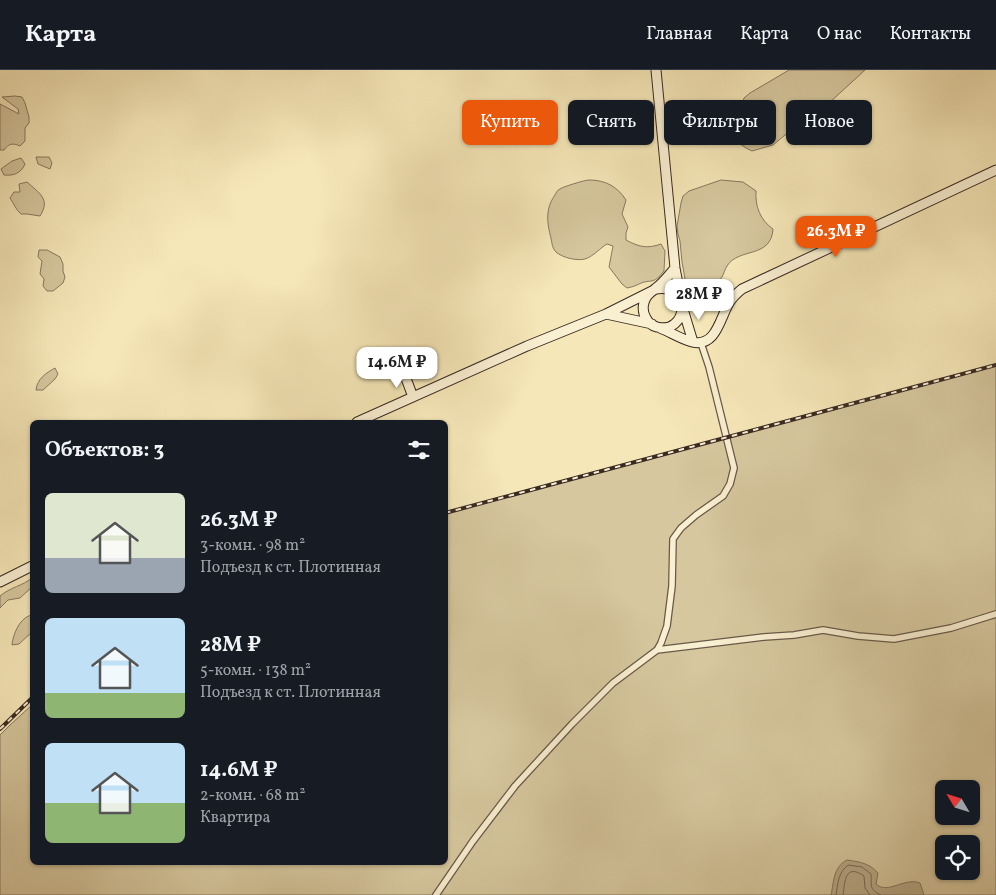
<!DOCTYPE html>
<html lang="ru">
<meta charset="utf-8">
<style>
body{margin:0;font-family:Vollkorn,serif;background:#242831;color:#f1f3f6;height:100vh;display:flex;flex-direction:column;font-size:19px;white-space:nowrap}
*{box-sizing:border-box;margin:0}
p{font-size:16px;color:#9ea1a6}
.icon{flex:none;width:28px;height:28px;fill:none;stroke:currentColor;stroke-width:2;stroke-linecap:round;stroke-linejoin:round}
.map{position:relative;flex:1;overflow:hidden}
.sheet{position:absolute;left:30px;top:350px;width:418px;height:445px;display:flex;flex-direction:column;background:#171b24;border-radius:8px;box-shadow:0 1px 4px #0004}
.sheet>*{flex:none}
.hud{position:absolute;left:462px;top:30px;width:458px;height:45px;display:flex;gap:10px}
.needle{width:32px;rotate:308deg}
.controls{position:absolute;left:935px;top:710px;display:grid;gap:10px}
.controls a{display:grid;place-items:center;width:45px;height:45px;border-radius:8px;background:#171b24;box-shadow:0 1px 4px #0004;font-size:25px}
.price{position:absolute;translate:-50% -42px;padding:0 11px;border-radius:10px;background:#fff;color:#222;font-size:16px;line-height:32px;filter:drop-shadow(0 1px 2px #0008)}
.price::after{content:'';position:absolute;left:50%;top:30px;width:15px;height:11px;margin-left:-8px;background:inherit;clip-path:polygon(0 0,100% 0,50% 100%)}
.price.current{background:#ea580c;color:#fff}
ul{padding:0;list-style:none}
li{display:flex;align-items:center;gap:15px;height:125px;padding:0 15px}
li span{display:grid;place-items:center;flex:none;width:140px;height:100px;border-radius:8px;color:#555}
li>.icon{margin-inline-start:auto}
span .icon{width:60px;height:60px;fill:#fffc;stroke-width:1}
li b{font-size:21px}
h2{display:flex;justify-content:space-between;align-items:center;height:60px;padding:0 15px;font-size:21px}
.pill{padding:0 18px;border-radius:8px;background:#171b24;box-shadow:0 1px 4px #0004;font-size:18px;line-height:45px}
.pill.current{background:#ea580c;color:#fff}
header{display:flex;align-items:center;gap:30px;box-sizing:border-box;height:70px;padding:0 25px;background:#171b24;border-bottom:1px solid #363941}
header strong{font-size:24px}
nav{display:flex;gap:28px;margin-inline-start:auto;font-size:18px}
.map>svg:first-child{display:block}
.green{fill:#d6c79e;stroke:#887860;fill-rule:evenodd}
.water{fill:#b6a785;stroke:#84755d}
.lines{fill:none;stroke-linecap:round;stroke-linejoin:round}
.shore{stroke:#786854;stroke-width:1}
.street-casing{stroke:#685948;stroke-width:8}
.secondary-casing{stroke:#392a22;stroke-width:11}
.street{stroke:#f9efd1;stroke-width:5.5}
.secondary{stroke:#f9efd1;stroke-width:9}
.rail-casing{stroke:#392a22;stroke-width:4}
.rail{stroke:#f9efd1;stroke-width:2;stroke-dasharray:5.5;stroke-linecap:butt}
</style>
<header>
<strong>Карта</strong>
<nav><a>Главная</a><a>Карта</a><a>О нас</a><a>Контакты</a></nav>
</header>
<div class="map">
<svg width="996" height="825" viewBox="0 0 996 825">
<rect width="100%" height="100%" fill="#f6e7b8"/>
<filter id="stains"><feTurbulence type="fractalNoise" baseFrequency=".004" numOctaves="4"/><feColorMatrix values="0 0 0 0 .2 0 0 0 0 .09 0 0 0 0 .02 0 0 0 .5 -.17"/></filter>
<radialGradient id="worn" r=".72"><stop offset=".6" stop-color="#630" stop-opacity="0"/><stop offset="1" stop-color="#630" stop-opacity=".3"/></radialGradient>
<path class="green" d="M789,0h76l-37,34 -19,11 -36,30 -21,6 -6,-3 -6,-4 -4,-6c3,-15 15,-17 6,-33l2,-7 6,-5z
M15,26l7,1 3,6 4,14v6l-4,5v13l-5,5c-7,-3 -11,-3 -16,4h-4v-46l19,10 -1,-5 -16,-12z
M36,87h13l3,6 -2,6 -12,-5z
M21,88l4,6c-4,9 -11,12 -21,11l-3,-6 11,-8z
M589,110c16,0 28,6 37,20l-4,14 6,13 -2,6v7c13,7 21,9 35,4l4,7 -1,20c-12,15 -12,7 -25,13 -4,2 -7,3 -12,4l-5,-4 -13,-17 4,-21 -6,-2c-7,4 -13,12 -22,15 -8,2 -22,-1 -29,-7 -4,-4 -4,-9 -5,-14 -4,-15 -6,-29 4,-43 1,-2 2,-5 5,-6 2,-2 25,-9 29,-9z
M721,110l22,2 13,9c-1,15 4,29 17,38 -2,30 -34,18 -46,37 -2,3 -3,7 -5,11 -3,4 -7,8 -10,12 -6,9 -5,13 -15,18l-7,-3 -3,-14 -5,-28 -2,-21 -2,-7 -1,-8 4,-23 2,-7 6,-5z
M27,112c12,11 24,17 13,34l-13,-2h-6c-5,-4 -7,-10 -11,-16l4,-6h6l-1,-8z
M39,180h8l13,7 3,7v7l2,6 -2,6 -10,8h-6l-4,-5 1,-7 -4,-5 2,-13 -4,-4z
M996,295v530h-996v-160l10,-10 22,-20v157h413v-349zM944,719h27v27h-27zM944,774h27v27h-27z
M55,298l3,6 -3,5 -12,11h-7c1,-11 10,-17 19,-22z
M32,508v9l-12,11 -12,2 -8,8v-12c11,-9 22,-10 32,-18z
M32,545v17l-13,12 -7,1c1,-11 8,-28 20,-30z"/>
<path class="water" d="M847,790c13,2 22,3 31,13l-2,11c12,11 28,-7 44,-1l4,12h-93c3,-13 2,-28 16,-35z"/>
<g class="lines">
<path class="shore" d="M836,825c2,-12 2,-22 12,-30l14,2 9,7c1,11 -3,15 10,21
M843,825c2,-14 2,-32 21,-19l1,12 5,7"/>
<defs>
<path id="street" d="M657,580l107,-13 30,-2 29,-5 35,6 36,3 57,-11 45,-14
M436,825l37,-54 42,-55 57,-62 41,-41 44,-33 4,-7 6,-17 5,-40 1,-47 8,-11 15,-13 27,-19 7,-12 4,-16 -25,-101 -8,-24"/>
<path id="secondary" d="M656,0l19,198 6,31
M683,239l10,33
M606,244l46,10
M660,258c10,4 21,11 32,14 24,6 28,-24 37,-39 3,-5 8,-10 13,-14l254,-119
M404,303l9,24
M357,352l170,-76 79,-32 50,-25c38,-6 31,46 1,38 -5,-1 -9,-5 -11,-9 -5,-8 -3,-19 4,-25 2,-2 4,-3 6,-5 7,-5 13,-13 19,-20
M0,512l32,-16"/>
</defs>
<use href="#street" class="street-casing"/>
<use href="#secondary" class="secondary-casing"/>
<use href="#street" class="street"/>
<use href="#secondary" class="secondary"/>
<defs>
<path id="rail" d="M445,443l551,-148
M0,659l32,-31"/>
</defs>
<use href="#rail" class="rail-casing"/>
<use href="#rail" class="rail"/>
</g>
<rect width="100%" height="100%" filter="url(#stains)"/>
<rect width="100%" height="100%" fill="url(#worn)"/>
</svg>
<div class="controls">
<a><svg class="needle" viewBox="-14 -14 28 28"><path d="M0-13l5 13h-10z" fill="#e53935"/><path d="M0 13l5-13h-10z" fill="#9ea1a6"/></svg></a>
<a><svg class="icon" aria-label="locate" viewBox="0 0 24 24"><circle cx="12" cy="12" r="6"/><path d="M12 2v4M12 18v4M2 12h4M18 12h4"/></svg></a>
</div>
<b class="price current" style="left:836px;top:188px">26.3M ₽</b>
<b class="price" style="left:699px;top:251px">28M ₽</b>
<b class="price" style="left:397px;top:319px">14.6M ₽</b>
<div class="hud">
<a class="pill current">Купить</a>
<a class="pill">Снять</a>
<a class="pill">Фильтры</a>
<a class="pill">Новое</a>
</div>
<section class="sheet">
<h2>Объектов: 3<svg class="icon" aria-label="filters" viewBox="0 0 24 24"><path d="M4 7h16M4 17h16"/><circle cx="9" cy="7" r="2"/><circle cx="15" cy="17" r="2"/></svg></h2>
<ul>
<li><span style="background:linear-gradient(#dfe7d0 65%,#9aa5b1 0)"><svg class="icon" aria-label="home" viewBox="0 0 24 24"><path d="M3 11l9-7 9 7M6 9v11h12V9"/></svg></span><div><b>26.3M ₽</b><p>3-комн. · 98 m²</p><p>Подъезд к ст. Плотинная</p></div></li>
<li><span style="background:linear-gradient(#bfe0f5 75%,#8fb573 0)"><svg class="icon" aria-label="home" viewBox="0 0 24 24"><path d="M3 11l9-7 9 7M6 9v11h12V9"/></svg></span><div><b>28M ₽</b><p>5-комн. · 138 m²</p><p>Подъезд к ст. Плотинная</p></div></li>
<li><span style="background:linear-gradient(#bfe0f5 60%,#8fb573 0)"><svg class="icon" aria-label="home" viewBox="0 0 24 24"><path d="M3 11l9-7 9 7M6 9v11h12V9"/></svg></span><div><b>14.6M ₽</b><p>2-комн. · 68 m²</p><p>Квартира</p></div></li>
</ul>
</section>
</div>
